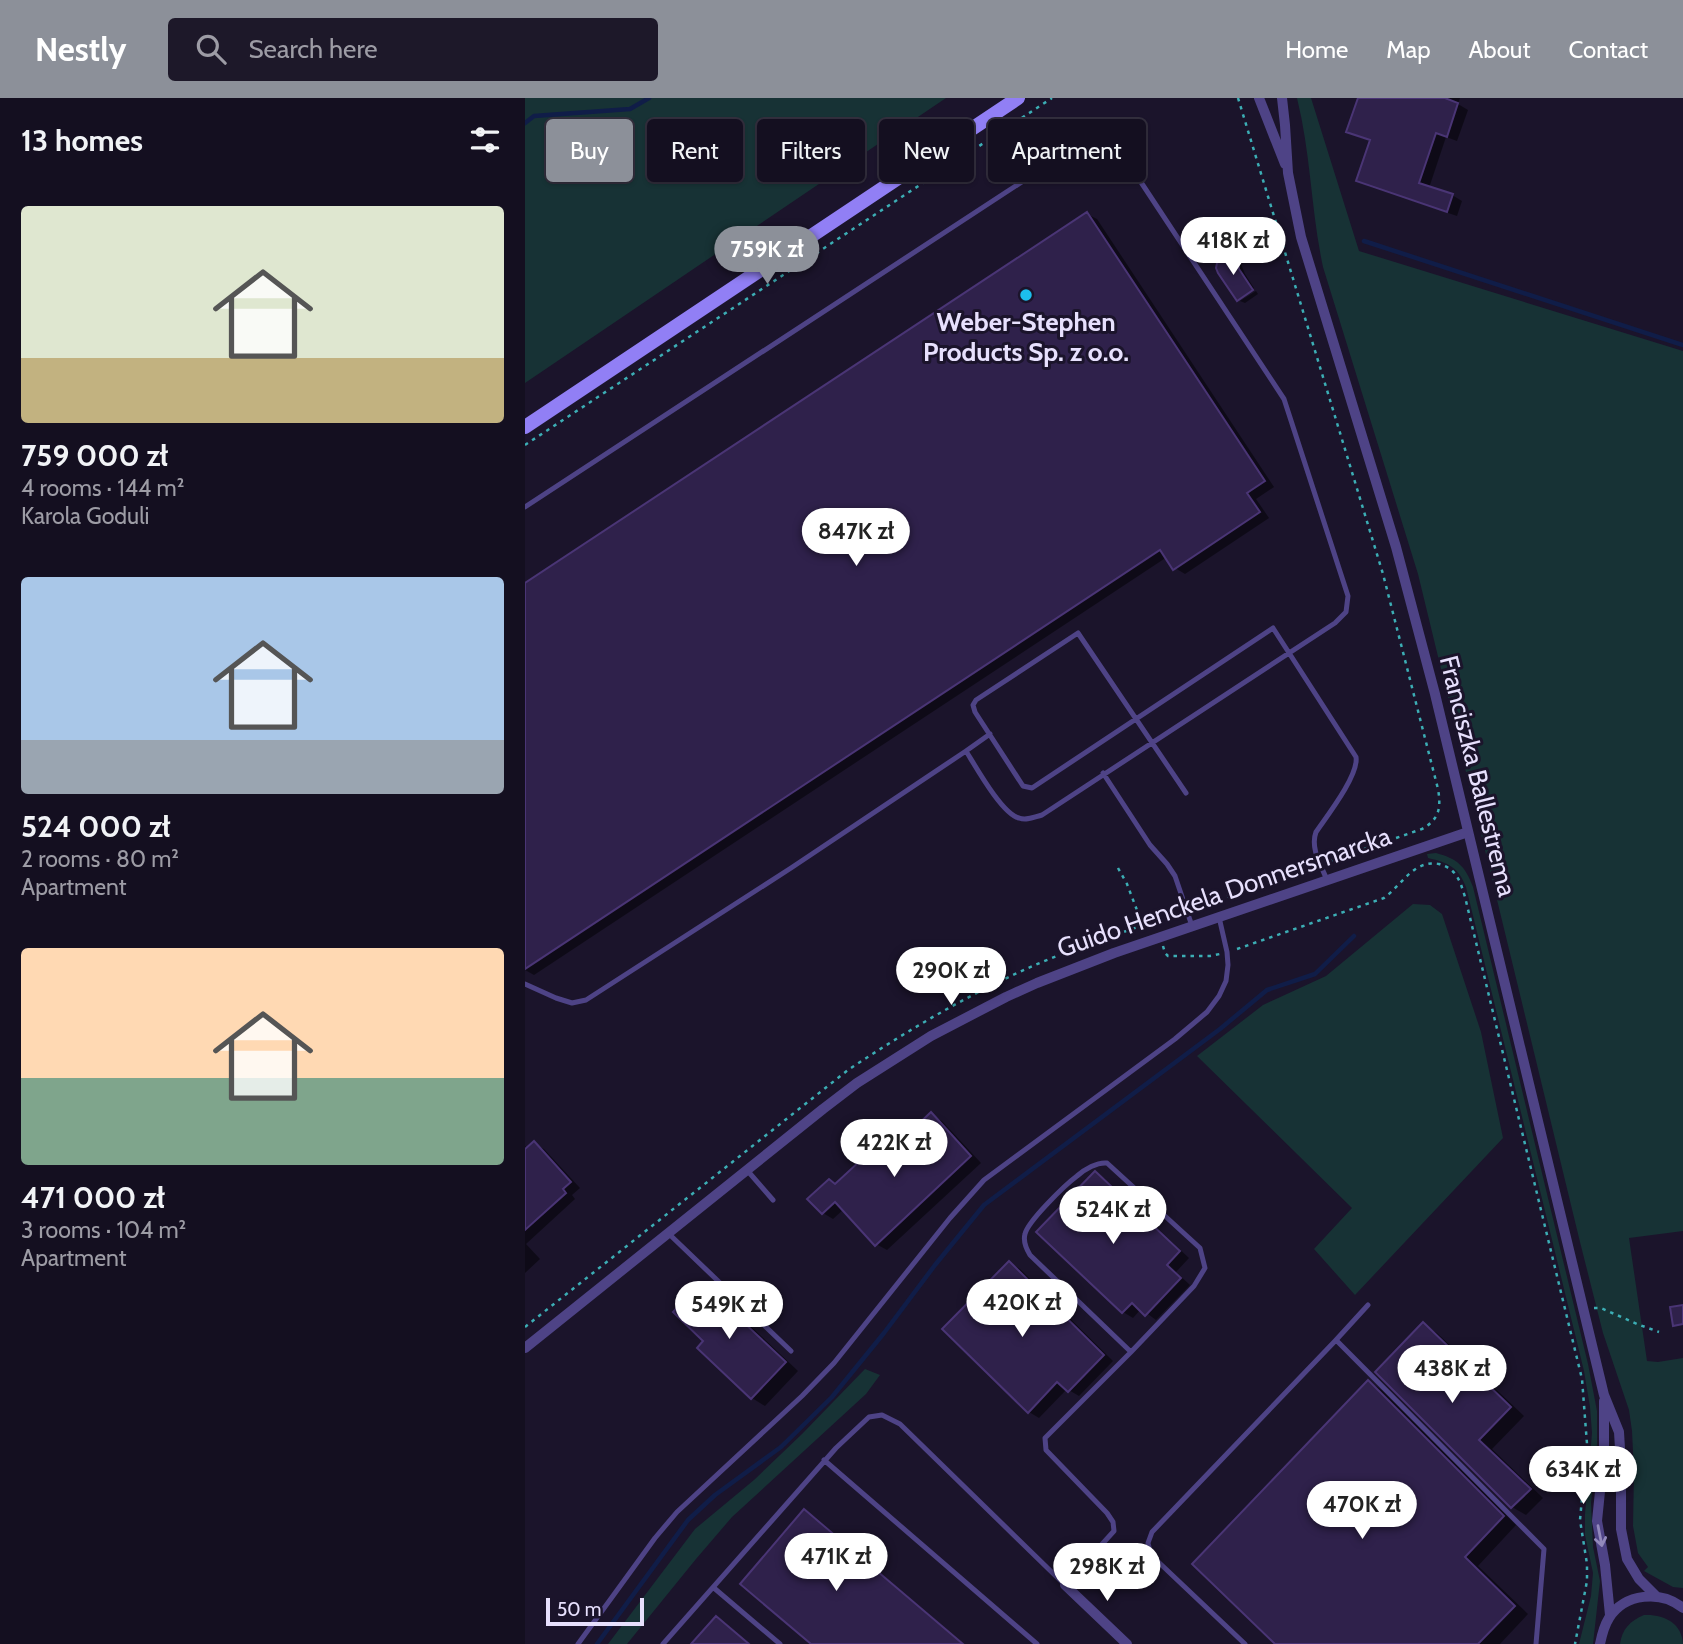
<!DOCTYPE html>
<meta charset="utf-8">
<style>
body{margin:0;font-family:Cabin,sans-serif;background:#1d1829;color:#f1f3f6;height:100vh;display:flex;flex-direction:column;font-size:26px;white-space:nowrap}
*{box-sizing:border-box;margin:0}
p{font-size:23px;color:#9d9ca5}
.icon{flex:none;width:38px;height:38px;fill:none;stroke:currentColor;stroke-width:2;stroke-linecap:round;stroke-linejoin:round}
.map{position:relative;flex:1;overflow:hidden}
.details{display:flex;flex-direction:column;background:#140f20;width:525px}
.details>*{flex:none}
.hud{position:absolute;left:21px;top:21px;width:665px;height:63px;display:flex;gap:14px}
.scale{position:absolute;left:21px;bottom:18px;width:98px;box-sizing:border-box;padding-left:7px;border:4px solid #e7e0fd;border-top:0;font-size:19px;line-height:24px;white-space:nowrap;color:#e7e0fd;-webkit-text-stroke:5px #1b142b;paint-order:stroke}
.price{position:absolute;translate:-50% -60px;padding:0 16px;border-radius:24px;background:#fff;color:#222;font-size:23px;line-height:46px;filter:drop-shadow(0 2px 4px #0008)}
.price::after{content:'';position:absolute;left:50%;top:42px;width:21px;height:16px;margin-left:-10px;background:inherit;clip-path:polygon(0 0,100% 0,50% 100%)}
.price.current{background:#8c9099;color:#fff}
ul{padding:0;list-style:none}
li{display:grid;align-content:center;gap:14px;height:371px;padding:0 21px}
li span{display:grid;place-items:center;height:217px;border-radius:7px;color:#555}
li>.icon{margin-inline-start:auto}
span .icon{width:126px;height:126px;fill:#fffc;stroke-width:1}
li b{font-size:30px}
h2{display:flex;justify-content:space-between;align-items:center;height:84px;padding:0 21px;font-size:30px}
.chip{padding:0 24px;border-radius:7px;background:#140f20;box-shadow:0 2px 5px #0004,0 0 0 2px #332f3e;font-size:24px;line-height:63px}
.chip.current{background:#8c9099;color:#fff}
header{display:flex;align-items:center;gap:42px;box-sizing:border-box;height:98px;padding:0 35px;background:#8c9099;color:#fff}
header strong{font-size:33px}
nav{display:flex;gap:38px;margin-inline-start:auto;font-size:24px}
.search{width:490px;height:63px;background:#1d1829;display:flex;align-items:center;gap:18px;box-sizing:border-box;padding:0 24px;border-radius:7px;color:#9d9ca5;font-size:26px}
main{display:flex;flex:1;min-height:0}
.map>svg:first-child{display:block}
.green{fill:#173235}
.shadow{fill:#0007}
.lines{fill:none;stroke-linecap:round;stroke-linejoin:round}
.stream{stroke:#101d48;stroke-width:4.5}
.building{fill:#2f214b;stroke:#4a3575;stroke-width:2}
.path{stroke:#3caeb5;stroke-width:2.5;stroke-dasharray:3.5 5;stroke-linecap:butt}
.lane{stroke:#4e4386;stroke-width:5}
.street{stroke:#4e4386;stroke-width:10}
.secondary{stroke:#917ff5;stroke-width:14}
.oneway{stroke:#938abc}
.poi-dot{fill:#1cbeed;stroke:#1b142b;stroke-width:2.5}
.labels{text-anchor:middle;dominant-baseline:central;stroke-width:6;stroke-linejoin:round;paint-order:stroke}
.poi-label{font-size:26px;font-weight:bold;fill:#e7e0fd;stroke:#1b142b}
.street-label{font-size:26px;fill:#e7e0fd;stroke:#1b142b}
</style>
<header>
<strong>Nestly</strong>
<div class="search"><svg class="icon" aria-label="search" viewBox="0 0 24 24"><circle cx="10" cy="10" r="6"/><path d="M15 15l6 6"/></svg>Search here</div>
<nav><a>Home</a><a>Map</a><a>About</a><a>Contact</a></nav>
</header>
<main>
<section class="details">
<h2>13 homes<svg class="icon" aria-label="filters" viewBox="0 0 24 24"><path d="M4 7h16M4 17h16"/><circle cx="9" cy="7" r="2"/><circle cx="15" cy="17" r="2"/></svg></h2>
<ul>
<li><span style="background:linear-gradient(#dfe7d0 70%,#c2b280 0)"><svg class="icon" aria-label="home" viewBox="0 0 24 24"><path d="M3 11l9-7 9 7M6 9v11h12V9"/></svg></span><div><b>759 000 zł</b><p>4 rooms · 144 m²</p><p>Karola Goduli</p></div></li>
<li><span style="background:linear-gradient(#a9c7e8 75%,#9aa5b1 0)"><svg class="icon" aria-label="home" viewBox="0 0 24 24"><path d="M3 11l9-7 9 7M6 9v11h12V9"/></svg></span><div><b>524 000 zł</b><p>2 rooms · 80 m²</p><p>Apartment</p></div></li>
<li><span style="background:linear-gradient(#ffd9b3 60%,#7fa58c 0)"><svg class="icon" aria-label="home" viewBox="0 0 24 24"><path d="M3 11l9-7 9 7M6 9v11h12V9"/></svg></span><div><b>471 000 zł</b><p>3 rooms · 104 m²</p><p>Apartment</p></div></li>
</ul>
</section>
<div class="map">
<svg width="1158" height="1546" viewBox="0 0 1158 1546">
<rect width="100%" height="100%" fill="#1b142b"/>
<path class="green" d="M0,0h421l-421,285z
M772,0h14l48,153 324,100v880l-54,7 18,123 11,1 25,-4v230l-10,-1 -29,-16 4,-4 -10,-14 -5,-27 1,-54 -2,-41 -3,-21 -26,-77 -23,-91 -162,-668 -95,-307c-12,-56 -12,-113 -26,-169z
M911,755c22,6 29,13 37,34l115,477 9,47v33l-6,59 2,44 7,34 -7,63h-14l12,-48 2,-23 -8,-38v-21l7,-81 -2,-26 -6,-36 -118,-484c-8,-20 -17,-24 -38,-29l-1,-4z
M888,806l17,1 12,9 39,118 22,106 -148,157 -41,-46 38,-41 -155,-152 66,-51 63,-29z
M340,1271l15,6 -14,19 -134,123 -36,42 -69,85h-19l87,-115 59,-49 48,-46z
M1119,1517c20,-1 38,8 39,29h-63c2,-15 10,-23 24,-29z"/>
<path class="shadow" d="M834,0h101l-2,6 10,6 -11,31 -11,-4 -17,51 23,7 10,6 -5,15 -89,-30 -10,-6 13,-39 -13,-4 -10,-6z
M562,116l10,5 177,268 -18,12 13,19 -84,56 -10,-6 -8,-11 -633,418 -9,-5v-385z
M709,162l7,4 4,10 9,14 -16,10z
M731,193l2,3 -13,9 -5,-2z
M406,1017l11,6 39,42 -94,87 -11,-6 -32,-35 -11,10 -10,-6 14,-28 28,-20 34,-33 8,5z
M9,1046l10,5 36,39 -8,7 3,4 -49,45 14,15 -15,14v-127l3,3z
M570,1075l10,6 84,79 -13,14 14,13 -34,35 -15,-11 -8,9 -10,-6z
M485,1165l10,6 93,92 -34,35 -12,-7 -28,29 -10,-6 -84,-83z
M176,1187l32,19 8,8 -2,3 59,56 -33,35 -13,-8 -46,-57z
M899,1227l13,8 87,83 -32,33 51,49 -17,17 -14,-8 -134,-135z
M844,1284l13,8 134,135 -38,41 50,48 -28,30h-222z
M280,1413l10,6 149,127h-151z"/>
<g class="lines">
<path class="stream" d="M0,25l9,-7 96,-7 19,-11
M839,143l319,104
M72,1546l91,-124 27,-25 66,-48 51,-50 52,-64 51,-68 49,-60 236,-176 47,-39 48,-16 39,-38"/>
</g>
<path class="building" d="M833,0h87l13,5 -11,34 -11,-4 -17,50 34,11 -6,18 -91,-31 14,-41 -24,-8z
M562,114l178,269 -18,12 13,19 -87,58 -13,-20 -635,419v-386z
M700,158l10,2 3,4 1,7 14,21 -16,11 -19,-28 -2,-5 1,-5z
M406,1014l40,44 -96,90 -40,-44 -13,12 -15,-15 22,-20 6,5 26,-24 2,3 36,-33 6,7z
M9,1043l37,41 -8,7 3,4 -41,37v-81z
M570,1073l85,80 -13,14 14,13 -36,38 -13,-13 -10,10 -86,-81z
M484,1163l95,94 -36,37 -11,-10 -29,31 -86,-84z
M176,1185l15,14 3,-3 10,9 -3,3 60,56 -35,37 -54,-51 6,-7 -30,-29z
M1158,1207v19l-10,2 -3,-19z
M898,1224l88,85 -32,33 52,49 -20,19 -136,-136z
M843,1282l136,136 -39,41 50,49 -37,38h-203l-83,-80z
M279,1411l20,17 139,118h-152l-71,-60z
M191,1518l33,28h-58z"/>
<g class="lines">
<path class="path" d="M713,0l145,476 55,215c3,18 2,30 -16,40l-95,33
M0,347l527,-347
M593,770l9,16 16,42
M670,810l116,-40
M638,848l2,7 3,3h42l10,-2
M712,851l147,-51c18,-13 30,-39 55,-34 18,5 21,17 26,33l117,482 5,65 -7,76 7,44v17l-12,63
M1069,1210h7l36,16 22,8
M0,1229l323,-257c57,-38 116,-73 178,-101 49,-22 102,-38 152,-56"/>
<path class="lane" d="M0,409l544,-356c27,-14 39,-15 58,10l157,238 64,197 -2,16 -11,11 -293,192c-8,2 -15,6 -23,3 -17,-4 -43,-51 -53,-67l-175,117 -205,132 -14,3 -16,-5 -31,-14
M441,653l24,-17
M578,675l47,72 17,19 8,12 17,50
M661,695c-36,-54 -72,-107 -108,-160l-102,67 -3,5 2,7 48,74 9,2 241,-160 83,129c3,18 -29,59 -40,75 -6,16 5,33 11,48
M221,1071l27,31
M143,1135l123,118
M843,1207l-32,35 208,209 -8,95
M299,1362l213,184
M189,1490l66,56
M53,1546l77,-106 22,-26 125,-116 32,-33 116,-145 34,-38 191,-141 32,-27 12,-16 7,-15 2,-16 -1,-13 -8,-35
M138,1546l173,-196 33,-31 13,-2 18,9 165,161 49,-54 -1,-9 -6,-9 -61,-63 -1,-12 86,-86 63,-66 11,-18 -5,-20 -93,-85c-10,-1 -22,6 -30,13 -12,9 -49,45 -52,58 -2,7 2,16 5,21l101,97
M720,1546l-94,-89 -3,-12 4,-11 184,-192"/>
<path class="street" d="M734,0l26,66
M757,0l3,27 3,48 13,64 95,310 39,147 169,701 15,37 2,33v64l6,30 12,20 17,17
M0,1250l298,-239 34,-26 74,-47 75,-39 31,-14 77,-30 354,-121
M1079,1303v51l-7,69 8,44 5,50
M540,1487l62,59
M1075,1546c2,-10 4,-18 9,-26 16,-25 52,-28 74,-10"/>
<path class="secondary" d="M0,329l493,-329"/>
</g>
<defs><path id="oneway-shaft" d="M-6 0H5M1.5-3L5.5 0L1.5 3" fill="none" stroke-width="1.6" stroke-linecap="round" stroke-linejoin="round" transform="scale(1.75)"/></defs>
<use class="oneway" href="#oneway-shaft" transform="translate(1075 1438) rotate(79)"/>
<circle class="poi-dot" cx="501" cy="197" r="7"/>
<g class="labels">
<g class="poi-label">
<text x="501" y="224">Weber-Stephen<tspan x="501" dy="30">Products Sp. z o.o.</tspan></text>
</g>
<g class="street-label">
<text transform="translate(953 678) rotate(76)">Franciszka Ballestrema</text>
<text transform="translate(699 794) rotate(-19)">Guido Henckela Donnersmarcka</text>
</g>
</g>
</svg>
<div class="scale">50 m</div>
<b class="price" style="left:708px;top:179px">418K zł</b>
<b class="price current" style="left:242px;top:188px">759K zł</b>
<b class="price" style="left:331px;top:470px">847K zł</b>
<b class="price" style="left:426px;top:909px">290K zł</b>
<b class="price" style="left:369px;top:1081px">422K zł</b>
<b class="price" style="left:588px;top:1148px">524K zł</b>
<b class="price" style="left:497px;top:1241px">420K zł</b>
<b class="price" style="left:204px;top:1243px">549K zł</b>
<b class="price" style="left:927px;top:1307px">438K zł</b>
<b class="price" style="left:1058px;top:1408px">634K zł</b>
<b class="price" style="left:837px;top:1443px">470K zł</b>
<b class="price" style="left:311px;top:1495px">471K zł</b>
<b class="price" style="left:582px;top:1505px">298K zł</b>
<div class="hud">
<a class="chip current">Buy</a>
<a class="chip">Rent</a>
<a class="chip">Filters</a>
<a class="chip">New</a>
<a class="chip">Apartment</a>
</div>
</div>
</main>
